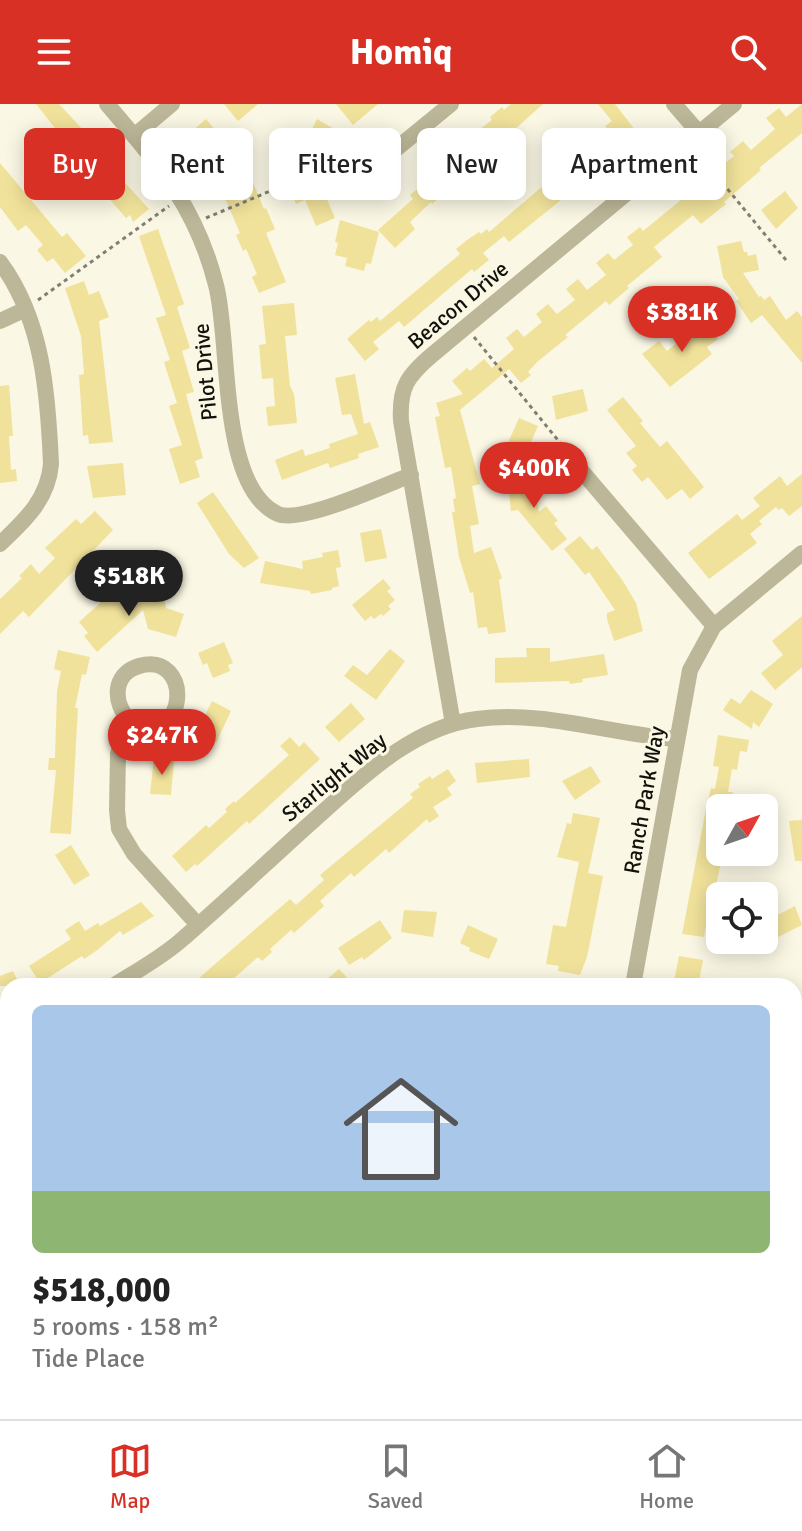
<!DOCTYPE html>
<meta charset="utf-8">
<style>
body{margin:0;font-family:Signika,sans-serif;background:#f6f6f6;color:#222;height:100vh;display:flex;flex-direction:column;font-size:30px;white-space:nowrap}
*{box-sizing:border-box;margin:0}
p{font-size:26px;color:#767676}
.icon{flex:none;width:44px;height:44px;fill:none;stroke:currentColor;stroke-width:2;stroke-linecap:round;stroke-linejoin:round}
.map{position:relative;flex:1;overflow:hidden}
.drawer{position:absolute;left:0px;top:874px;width:802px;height:442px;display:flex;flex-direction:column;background:#fff;border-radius:24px 24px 0 0;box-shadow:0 4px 20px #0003}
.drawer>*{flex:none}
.guide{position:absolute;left:24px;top:24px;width:754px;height:72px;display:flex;gap:16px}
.needle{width:52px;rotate:50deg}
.buttons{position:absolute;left:706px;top:690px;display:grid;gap:16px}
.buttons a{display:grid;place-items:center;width:72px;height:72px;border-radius:12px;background:#fff;box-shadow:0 4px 20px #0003;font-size:40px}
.price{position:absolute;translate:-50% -68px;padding:0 18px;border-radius:28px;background:#d93025;color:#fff;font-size:26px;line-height:52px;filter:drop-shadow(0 2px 4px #0008)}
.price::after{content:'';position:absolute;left:50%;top:48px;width:24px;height:18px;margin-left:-12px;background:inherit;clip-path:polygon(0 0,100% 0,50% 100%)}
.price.active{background:#222;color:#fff}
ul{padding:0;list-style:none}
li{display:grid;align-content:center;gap:16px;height:424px;padding:0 32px}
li+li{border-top:2px solid #e0e0e0}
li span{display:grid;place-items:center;height:248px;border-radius:12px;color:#555}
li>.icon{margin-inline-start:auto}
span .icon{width:144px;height:144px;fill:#fffc;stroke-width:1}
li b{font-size:34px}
.tag{padding:0 28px;border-radius:12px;background:#fff;box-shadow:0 4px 20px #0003;font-size:28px;line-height:72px}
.tag.active{background:#d93025;color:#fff}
header{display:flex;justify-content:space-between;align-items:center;height:104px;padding:0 32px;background:#d93025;color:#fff;font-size:36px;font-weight:700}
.tabs{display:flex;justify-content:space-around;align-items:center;height:112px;border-top:2px solid #e0e0e0;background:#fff;font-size:22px;color:#767676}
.tabs a{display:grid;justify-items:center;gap:4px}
.tabs .active{color:#d93025}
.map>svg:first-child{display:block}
.building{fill:#f1e29b}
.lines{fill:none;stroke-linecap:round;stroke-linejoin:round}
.path{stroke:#817f73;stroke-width:3;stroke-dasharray:4 4;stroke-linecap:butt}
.minor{stroke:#bdb799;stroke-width:16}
.labels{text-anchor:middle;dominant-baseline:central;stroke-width:6;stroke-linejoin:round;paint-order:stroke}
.street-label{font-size:22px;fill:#12110b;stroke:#faf7e4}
</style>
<header><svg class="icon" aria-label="menu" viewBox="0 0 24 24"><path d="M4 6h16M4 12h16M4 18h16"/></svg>Homiq<svg class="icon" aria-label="search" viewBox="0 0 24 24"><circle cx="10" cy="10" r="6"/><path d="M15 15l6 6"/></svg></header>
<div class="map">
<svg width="802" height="1315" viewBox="0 0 802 1315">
<rect width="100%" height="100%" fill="#faf7e4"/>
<path class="building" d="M36,0h23l26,28 3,10 61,67 -16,13 -3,-7 -4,3 -45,-52 4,-4 -14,-18 -2,2z
M224,0h34l-20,17z
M336,0h42l-25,21z
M511,0h32l-29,26 7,9 -25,20 -1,-1 -33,28 -3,-4 -27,22 -1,-2 -21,20 5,7 -20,19 -17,-18 35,-31 -3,-4 17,-14 -4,-5 14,-11 3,3 20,-16 -4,-5 36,-27 -2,-3 12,-10 2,3z
M598,0h17l27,35 -15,13 -22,-26 7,-5z
M802,0v29l-43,35 2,2 -37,32 2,2 -25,20 -8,-9 -39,32 8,10 -35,29 2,2 -20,17 -3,-4 -41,34 3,2 -31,25 -9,10 3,3 -10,8 -12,-14 -49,41 20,74 -8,2 7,38 -9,2 4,27 17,-6 11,31 -3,2 7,52 -18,2 -1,-7 -9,1 -5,-36 -3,1 -11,-36 -7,-45h3l-2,-13 3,-1 -5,-31 -6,1 -10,-51 5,-1 -4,-13 27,-9 -11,-13 15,-13 3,3 14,-12 8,9 22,-19 -8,-11 11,-9 7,8 18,-15 -6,-8 12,-10 9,10 18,-14 -9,-11 12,-10 9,11 19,-15 -10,-12 12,-10 6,7 19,-15 -6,-8 13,-10 3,4 38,-31 -2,-2 16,-15 12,-10 2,3 25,-20 -4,-4 13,-11 8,9 24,-21 -9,-11 13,-10 7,9z
M206,15l20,24 -7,6 8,19 17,-7 20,48 2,-1 9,21 -9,4 20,49 -27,11 -7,-16 5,-3 -11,-25 -3,2 -7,-16 4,-2 -13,-30 -18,-33 9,-4 -28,-33z
M317,15l17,10 -23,38 -14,-8z
M585,46l14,16 -28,23 1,2 -63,51 -5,-6 -21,17 6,7 -15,12 -2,-3 -68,58 -5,-6 -26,21 6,7 -14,12 -18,-22 22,-19 2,2 6,-5 3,4 80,-67 -4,-5 11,-9 12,-8 2,2 6,-5 2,3z
M0,59l62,74 5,-4 19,23 -21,17 -12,-15 -6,4 -10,-12 6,-5 -17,-20 -8,6 -18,-24z
M319,77l16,37 -19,8 -11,-26 -9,4 -5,-11z
M785,87l13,17 -22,21 -15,-19z
M340,116l39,12 -8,32 -5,-1 -2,8 -19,-5 2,-8 -12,-3 3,-12 -3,-1z
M158,125l26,75 -7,3 13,41 -8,3 12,41 -8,2 17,64 -8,3 5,16 -20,7 -11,-35 13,-4 -13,-39 8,-3 -13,-41 6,-2 -14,-42 10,-3 -27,-79z
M741,137l3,11h3l1,4 8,-2 3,16 -16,3 16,24 2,-1 3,4 6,-4 16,24 11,-9 5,6v46l-40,-48 -11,8 -15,-22 3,-2 -16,-22 -6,-31z
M84,177l5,14 10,-4 10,26 -10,4 14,121 -24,2 -1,-9 -5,1 -4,-61 5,-1 -3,-38 -16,-48z
M294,199l3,32 -12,1 5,50 4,8 3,29 -29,3 -2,-19 9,-1 -2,-28 -11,1 -3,-34 7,-1 -4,-38z
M704,217l14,18 -11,8 5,7 -42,33 -28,-33 17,-13 8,10z
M355,270l9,50 6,-2 9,25 -21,7 1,4 -29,10 -2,-5 -46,17 -7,-20 28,-11 2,7 25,-8 -1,-4 29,-10 -7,-20 -9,1 -7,-37z
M9,281l4,51h-4l2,34 5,-1 1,12 -17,2v-97z
M583,285l5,22 -32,9 -4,-24z
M623,293l20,24 -3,2 20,24 7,-6 37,46 -14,12 -8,-10 -15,11 -19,-23 -6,5 -10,-12 5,-4 -11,-13 10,-7 -29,-36z
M519,314l19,8 -12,27 -19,-8z
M123,359l3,32 -33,3 -6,-32z
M525,367l3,18 7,-1 4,24 7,-6 12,15 -4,2 13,16 -15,12 -34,-41 -7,1 -4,-37z
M802,370v32l-13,10 -7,-8 -3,2 -3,-3 -17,14 3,3 -12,10 7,9 -48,36 -21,-26 49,-39 5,6 18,-14 -7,-8 27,-22 7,10z
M213,388l46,66 -15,10 -15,-14 -32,-51z
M95,407l18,19 -84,87 -6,-6 -23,23v-35l22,-21 -3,-2 12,-12 8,10 16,-16 -10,-10 31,-29 5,5z
M381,425l6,29 -22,4 -5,-29z
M580,432l12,14 5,-4 26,35 13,22 7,28 -29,10 -7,-22v-6l8,-3 -26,-38 -4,3 -21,-26z
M338,446l3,17 -5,1 3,18 -7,2v2l-21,4 -1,-3 -50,-8 5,-22 38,8 -1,-8 21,-4 -1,-4z
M383,475l8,9 -4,3 8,9 -7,6 3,3 -8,7 -2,-2 -7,5 -3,-3 -6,5 -13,-16z
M163,484l3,20 18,6 -8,23 -28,-8 -5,-19 -46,42 -13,-16 4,-3 -9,-11 29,-26 4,5 9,-8 9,10 20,-3 -2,-9z
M802,512v51l-27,23 -14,-17 22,-18 -11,-14z
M224,538l9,21 -5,2 2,6 -17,7 -6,-15 -4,2 -5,-12z
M526,544h24v14l54,-8 4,21 -26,4 1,3 -13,2 -1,-3 -74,2v-25l32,-1z
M390,545l15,12 -29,39 -32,-24 9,-11 14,10z
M58,546l32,7 -4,18 -4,-1 -7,34h3l-7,126 -21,-1 6,-63h-8l1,-12h6l2,-67 4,-20 -7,-2z
M751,586l22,14 -14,23 -6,-5 -1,7 -29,-19 8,-12 9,6z
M212,597l19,10 -15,32 -20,-9z
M351,599l14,16 -26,23 -14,-15z
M718,631l31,5 -2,12 -7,-1 -3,19 -5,-1 -4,23h5l-3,16h-10v44h3l-7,34h-3l-9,51 -22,-3 23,-120 6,-26 4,1 4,-22 -6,-1z
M290,633l9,10 5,-5 16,17 -71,65 -2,-3 -50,45 -2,-2 -9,8 -14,-16 34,-31 3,3 18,-16 -2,-3 9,-8 1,2 54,-48 -9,-9z
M154,654l20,2 -3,35 -21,-1z
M529,655l1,18 -53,6 -2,-20z
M591,662l10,16 -26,18 -13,-19z
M448,665l8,12 -9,7 5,7 -19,12 6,9 -10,7 -2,-4 -38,34 -3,-4 -32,28 -3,-4 -31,28 4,5 -30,27 -3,-3 -21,19 2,3 -10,9 -4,-4 -26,23 6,6h-48l100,-87 6,6 28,-25 -4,-5 93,-77 -3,-4 10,-7 -2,-3 12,-8 2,3z
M573,709l27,5 -12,55 15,3 -16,81 -7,18 -22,-4 1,-5 -13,-2 7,-39 13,2 13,-65 -22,-5 10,-34 4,1z
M802,716v41h-7l-6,-40z
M71,741l19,30 -16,10 -19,-30z
M141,798l13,14 -31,19 -3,-4 -24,20 -12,8 -2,-3 -42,27 -11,-17 42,-27 -6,-9 14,-9 6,10 13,-8 2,3z
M795,802l7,19 -38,19v-22z
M404,806l33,2 -4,25 -32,-5z
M380,816l12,18 -28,22 -2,-3 -13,8 -11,-17z
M468,821l30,14 -9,20 -20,-8 1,-3 -10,-5z
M679,852l24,4 -5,26h-25z
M339,865l16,17h-36z
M13,867l7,15h-20v-10z"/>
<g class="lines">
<path class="path" d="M697,48l89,108
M206,114l131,-55 7,2
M38,196l131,-94
M474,233l96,118
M95,1315l11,-7"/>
<path class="minor" d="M107,0c51,60 89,102 109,181 15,56 2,202 62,229 23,10 107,-29 133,-39
M674,0l25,29
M134,32l38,-32
M369,67l82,-67
M0,158c43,58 48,132 51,202 -3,36 -27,57 -51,80
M0,217l26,-12
M579,364l135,158
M129,616c-16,-17 -17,-46 10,-54 54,-16 51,85 -10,54l-11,34 -1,56 2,19 15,25 64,71
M453,620l-52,-303c-2,-33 6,-45 31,-66l302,-251
M113,882c22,-14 46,-27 66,-44 43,-37 84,-76 126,-114 49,-43 104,-101 172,-109 67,-9 132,15 199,20
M633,882l57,-316 24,-44 88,-73
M0,953l8,-5
M0,1011l8,13
M794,1017l8,-6
M0,1193l8,-6
M794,1257l8,-3
M184,1308l2,7
M561,1315l8,-7"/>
</g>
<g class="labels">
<g class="street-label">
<text transform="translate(458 201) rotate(-40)">Beacon Drive</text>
<text transform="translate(205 268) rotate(-95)">Pilot Drive</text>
<text transform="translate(334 673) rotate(-39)">Starlight Way</text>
<text transform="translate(644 696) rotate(-80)">Ranch Park Way</text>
</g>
</g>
</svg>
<div class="buttons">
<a><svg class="needle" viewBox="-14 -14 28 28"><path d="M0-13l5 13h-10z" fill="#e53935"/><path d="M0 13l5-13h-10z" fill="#767676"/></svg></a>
<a><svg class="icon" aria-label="locate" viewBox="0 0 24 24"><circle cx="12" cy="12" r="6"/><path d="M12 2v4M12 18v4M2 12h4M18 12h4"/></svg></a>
</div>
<b class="price" style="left:682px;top:250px">$381K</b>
<b class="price" style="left:534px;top:406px">$400K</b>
<b class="price active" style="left:129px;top:514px">$518K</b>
<b class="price" style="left:162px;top:673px">$247K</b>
<div class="guide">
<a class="tag active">Buy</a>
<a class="tag">Rent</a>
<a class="tag">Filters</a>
<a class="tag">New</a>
<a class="tag">Apartment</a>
</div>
<section class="drawer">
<ul>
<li><span style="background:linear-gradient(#a9c7e8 75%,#8fb573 0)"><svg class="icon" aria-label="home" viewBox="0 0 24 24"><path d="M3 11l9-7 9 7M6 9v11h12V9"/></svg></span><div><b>$518,000</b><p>5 rooms · 158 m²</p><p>Tide Place</p></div></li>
</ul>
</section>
</div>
<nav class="tabs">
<a class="active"><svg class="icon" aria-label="map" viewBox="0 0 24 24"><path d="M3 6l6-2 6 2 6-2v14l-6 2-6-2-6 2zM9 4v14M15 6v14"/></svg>Map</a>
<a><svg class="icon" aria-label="saved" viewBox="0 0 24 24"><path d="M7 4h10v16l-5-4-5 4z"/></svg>Saved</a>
<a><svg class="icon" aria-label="home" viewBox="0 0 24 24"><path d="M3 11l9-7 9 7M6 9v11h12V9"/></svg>Home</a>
</nav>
